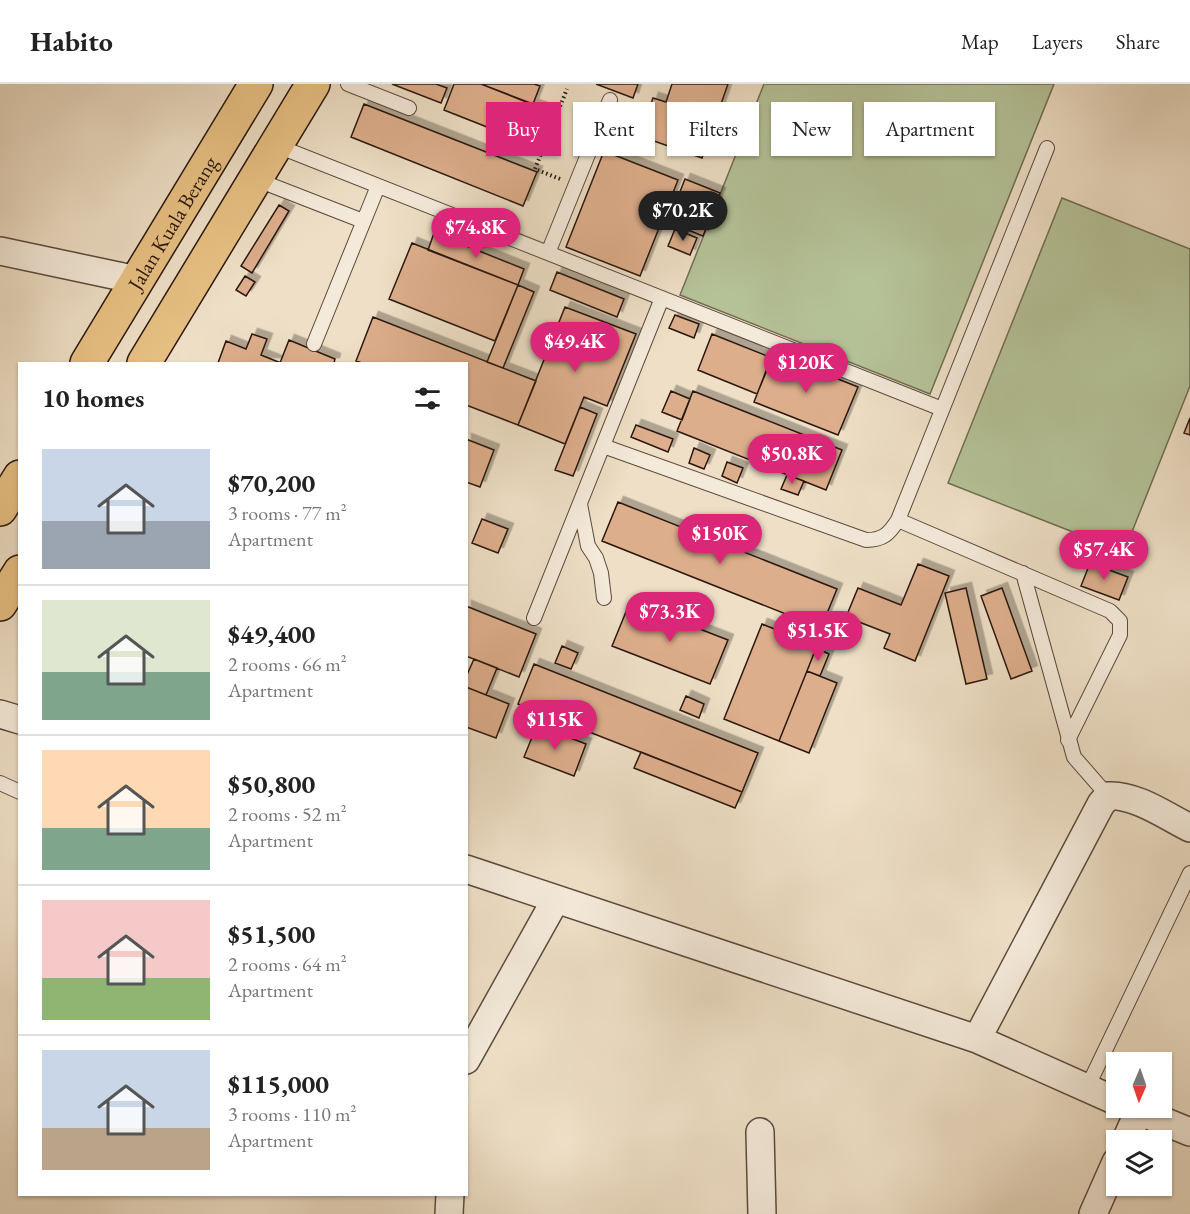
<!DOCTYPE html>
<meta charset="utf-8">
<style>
body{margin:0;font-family:"EB Garamond",serif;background:#f6f6f6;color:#222;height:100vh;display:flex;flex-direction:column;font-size:22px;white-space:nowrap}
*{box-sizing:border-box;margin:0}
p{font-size:20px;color:#767676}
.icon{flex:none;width:33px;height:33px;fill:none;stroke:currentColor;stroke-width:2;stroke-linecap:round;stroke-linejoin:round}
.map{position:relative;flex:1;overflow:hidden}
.sheet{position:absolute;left:18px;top:278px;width:450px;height:834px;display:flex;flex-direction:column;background:#fff;border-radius:0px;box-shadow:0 2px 4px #0004}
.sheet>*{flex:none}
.guide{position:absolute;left:486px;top:18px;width:570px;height:54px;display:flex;gap:12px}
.needle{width:39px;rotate:182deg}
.tools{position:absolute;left:1106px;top:968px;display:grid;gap:12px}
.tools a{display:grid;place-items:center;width:66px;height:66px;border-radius:0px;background:#fff;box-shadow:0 2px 4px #0004;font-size:30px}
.price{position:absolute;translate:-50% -51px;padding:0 14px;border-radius:21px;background:#db2777;color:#fff;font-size:20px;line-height:39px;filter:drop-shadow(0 2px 3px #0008)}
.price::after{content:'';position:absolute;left:50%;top:36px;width:18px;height:14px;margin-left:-9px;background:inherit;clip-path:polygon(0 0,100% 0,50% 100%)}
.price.selected{background:#222;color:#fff}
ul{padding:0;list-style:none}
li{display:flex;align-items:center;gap:18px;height:150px;padding:0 24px}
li+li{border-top:2px solid #e0e0e0}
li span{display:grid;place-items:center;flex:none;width:168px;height:120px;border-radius:0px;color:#555}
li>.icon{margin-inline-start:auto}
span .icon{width:72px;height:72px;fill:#fffc;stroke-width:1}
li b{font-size:26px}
h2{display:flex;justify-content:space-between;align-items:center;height:72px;padding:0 24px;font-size:26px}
.tag{padding:0 21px;border-radius:0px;background:#fff;box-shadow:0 2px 4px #0004;font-size:21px;line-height:54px}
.tag.selected{background:#db2777;color:#fff}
header{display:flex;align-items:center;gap:36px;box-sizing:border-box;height:84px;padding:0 30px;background:#fff;border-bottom:2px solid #e0e0e0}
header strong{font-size:28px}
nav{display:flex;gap:33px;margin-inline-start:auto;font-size:21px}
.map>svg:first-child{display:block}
.green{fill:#b5c298;stroke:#706d53;stroke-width:1.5}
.building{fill:#ddae8c;stroke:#2b180e;stroke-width:1.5;filter:url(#shadow)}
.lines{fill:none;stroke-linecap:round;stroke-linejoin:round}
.lane-casing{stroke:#5c4a3c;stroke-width:16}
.street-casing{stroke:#5c4a3c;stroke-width:30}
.highway-casing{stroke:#2b180e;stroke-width:36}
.path{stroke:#2b180e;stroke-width:4;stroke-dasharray:1.5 3;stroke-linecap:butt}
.lane{stroke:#f4eada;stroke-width:14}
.street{stroke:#f4eada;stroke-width:27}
.highway{stroke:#e7c083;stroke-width:33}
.labels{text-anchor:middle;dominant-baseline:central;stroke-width:6;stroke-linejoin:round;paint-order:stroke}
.street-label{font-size:21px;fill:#2b180e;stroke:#f4eada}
</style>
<header>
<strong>Habito</strong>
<nav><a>Map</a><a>Layers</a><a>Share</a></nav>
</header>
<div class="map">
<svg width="1190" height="1130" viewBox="0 0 1190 1130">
<defs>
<filter id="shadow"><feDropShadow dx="5.5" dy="-5.5" stdDeviation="0" flood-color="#0004"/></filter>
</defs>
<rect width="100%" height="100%" fill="#eedfc6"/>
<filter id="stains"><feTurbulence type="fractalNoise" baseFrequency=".00333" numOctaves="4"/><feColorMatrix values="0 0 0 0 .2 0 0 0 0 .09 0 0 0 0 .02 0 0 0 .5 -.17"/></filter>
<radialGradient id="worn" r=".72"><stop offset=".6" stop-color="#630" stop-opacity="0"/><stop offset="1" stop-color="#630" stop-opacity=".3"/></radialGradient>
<path class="green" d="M764,0h290l-124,310 -250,-99z
M1062,114l128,51v137l-66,166 -176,-69z"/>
<path class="building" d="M392,0h44l11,4 -6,15z
M454,0h27l68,27 -14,35 -91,-36z
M481,0h53l6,2 -7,18z
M596,0h42l-5,14z
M672,0h56l-26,74 -62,-22 13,-38 13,4z
M364,20l173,68 -14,34 -172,-69z
M604,67l74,29 -38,96 -74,-29z
M685,95l35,14 -17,43 -35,-14z
M279,121l10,6 -37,62 -11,-7z
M675,145l22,9 -7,17 -22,-9z
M434,149l90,36 -6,16 -90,-35z
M412,159l106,42 -23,56 -106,-42z
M557,188l67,27 -7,18 -67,-27z
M245,192l10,6 -9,14 -10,-6z
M518,201l16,7 -31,76 -16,-6z
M565,223l71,27 -29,72 -23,-9 -19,47 -47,-19z
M675,231l24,9 -5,14 -25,-10z
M373,233l163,64 -18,44 -52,-20v-42h-104l-6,-2z
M252,250l15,5 -6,16 20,8h-63l8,-22 20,8z
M712,250l60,24 -15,36 -59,-24z
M289,256l46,19 -1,4h-54z
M773,269l85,34 -20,48 -84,-33z
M671,307l19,8 -8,21 -20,-8z
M693,307l149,59 -16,40 -149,-59z
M580,323l17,7 -24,62 -18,-6z
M1190,334v17l-6,-2z
M636,341l37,14 -5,13 -37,-15z
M466,355l28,11 -14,37 -14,-5z
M694,364l16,7 -6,14 -15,-6z
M727,378l16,6 -6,15 -15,-7z
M787,391l17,6 -6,14 -17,-6z
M618,418l219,87 -16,39 -219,-87z
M482,435l26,10 -10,24 -26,-10z
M1090,479l38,14 -9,23 -38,-14z
M918,480l31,12 -34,85 -31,-13 6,-14 -44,-17 12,-29 43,17z
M966,504l21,91 -21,5 -21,-91z
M1002,504l30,83 -21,8 -30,-83z
M630,518l98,38 -18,44 -98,-38z
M466,522l70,28 -17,43 -53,-21z
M762,540l55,22 -38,95 -55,-22z
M562,562l16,7 -7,16 -16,-6z
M816,564l13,6 -9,22 -13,-5z
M474,575l23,9 -11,27 -20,-8v-10z
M534,580l224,89 -16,39 -224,-88z
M807,587l30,12 -28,70 -30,-12z
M466,603l43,17 -13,34 -30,-11z
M686,612l18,8 -5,14 -19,-8z
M537,641l49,19 -12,32 -50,-19z
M641,668l101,40 -7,16 -101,-40z"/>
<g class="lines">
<defs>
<path id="lane" d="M348,0l61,24
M275,61l667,264
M255,95l108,42
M548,169l62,-153
M314,260l64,-158
M603,362l263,94c17,0 23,-6 32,-20l149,-372
M580,420l8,42 8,12 5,15 3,25
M898,436l212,91 10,10v14l-52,105
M1023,489l51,184 34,39
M534,534l128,-320
M0,699l20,9
M1087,1004l103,-215"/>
<path id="street" d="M0,167l137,29
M0,630l20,6
M466,785l511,170 139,62
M977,955l124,-235 7,-8c27,-2 58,20 82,32
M466,976l90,-161
M1129,1023l61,25
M760,1048l2,82
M1126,1056l13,-29
M449,1130l1,-20
M1093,1130l23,-52"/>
<g id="highway">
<path id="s1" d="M87,279l169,-279"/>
<path d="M144,279l169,-279"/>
<path d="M0,425l20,-32"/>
<path d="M0,520l20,-32"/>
</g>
</defs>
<use href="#lane" class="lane-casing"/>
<use href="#street" class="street-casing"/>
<use href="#highway" class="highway-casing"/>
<path class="path" d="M560,95l-25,-10 32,-80"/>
<use href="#lane" class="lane"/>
<use href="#street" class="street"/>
<use href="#highway" class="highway"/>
</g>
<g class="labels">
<g class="street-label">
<text stroke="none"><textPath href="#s1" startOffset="164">Jalan Kuala Berang</textPath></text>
</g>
</g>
<rect width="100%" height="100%" filter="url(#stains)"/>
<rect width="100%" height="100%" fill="url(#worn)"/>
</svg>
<div class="tools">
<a><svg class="needle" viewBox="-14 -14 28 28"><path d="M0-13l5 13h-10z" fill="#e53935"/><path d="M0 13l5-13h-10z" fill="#767676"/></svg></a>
<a><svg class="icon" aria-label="layers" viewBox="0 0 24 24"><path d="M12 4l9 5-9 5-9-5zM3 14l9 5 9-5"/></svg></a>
</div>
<b class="price selected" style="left:683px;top:158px">$70.2K</b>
<b class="price" style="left:476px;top:175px">$74.8K</b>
<b class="price" style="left:575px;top:289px">$49.4K</b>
<b class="price" style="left:806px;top:310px">$120K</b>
<b class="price" style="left:792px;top:401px">$50.8K</b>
<b class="price" style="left:720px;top:481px">$150K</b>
<b class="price" style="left:1104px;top:497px">$57.4K</b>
<b class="price" style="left:670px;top:559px">$73.3K</b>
<b class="price" style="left:818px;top:578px">$51.5K</b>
<b class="price" style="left:555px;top:667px">$115K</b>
<div class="guide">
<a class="tag selected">Buy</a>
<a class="tag">Rent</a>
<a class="tag">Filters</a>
<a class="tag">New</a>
<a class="tag">Apartment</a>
</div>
<section class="sheet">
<h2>10 homes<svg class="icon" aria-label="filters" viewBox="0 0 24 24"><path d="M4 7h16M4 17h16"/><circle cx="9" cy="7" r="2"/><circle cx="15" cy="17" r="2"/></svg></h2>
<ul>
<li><span style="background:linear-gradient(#c9d6e8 60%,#9aa5b1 0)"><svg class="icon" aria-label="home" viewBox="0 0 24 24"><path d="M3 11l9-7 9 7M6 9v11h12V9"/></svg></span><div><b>$70,200</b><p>3 rooms · 77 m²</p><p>Apartment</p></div></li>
<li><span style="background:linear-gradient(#dfe7d0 60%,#7fa58c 0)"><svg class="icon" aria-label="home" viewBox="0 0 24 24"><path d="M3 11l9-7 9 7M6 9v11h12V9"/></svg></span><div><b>$49,400</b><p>2 rooms · 66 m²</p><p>Apartment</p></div></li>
<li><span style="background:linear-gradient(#ffd9b3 65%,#7fa58c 0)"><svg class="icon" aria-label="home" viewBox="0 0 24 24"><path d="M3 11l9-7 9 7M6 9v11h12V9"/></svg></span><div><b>$50,800</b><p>2 rooms · 52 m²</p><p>Apartment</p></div></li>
<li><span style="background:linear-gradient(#f6c9c9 65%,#8fb573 0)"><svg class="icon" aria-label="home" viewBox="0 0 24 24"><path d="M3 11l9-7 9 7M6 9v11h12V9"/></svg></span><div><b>$51,500</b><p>2 rooms · 64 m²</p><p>Apartment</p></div></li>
<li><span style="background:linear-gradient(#c9d6e8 65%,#b9a48a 0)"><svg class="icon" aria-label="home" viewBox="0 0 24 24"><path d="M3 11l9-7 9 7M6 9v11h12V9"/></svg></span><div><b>$115,000</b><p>3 rooms · 110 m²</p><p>Apartment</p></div></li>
</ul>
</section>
</div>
